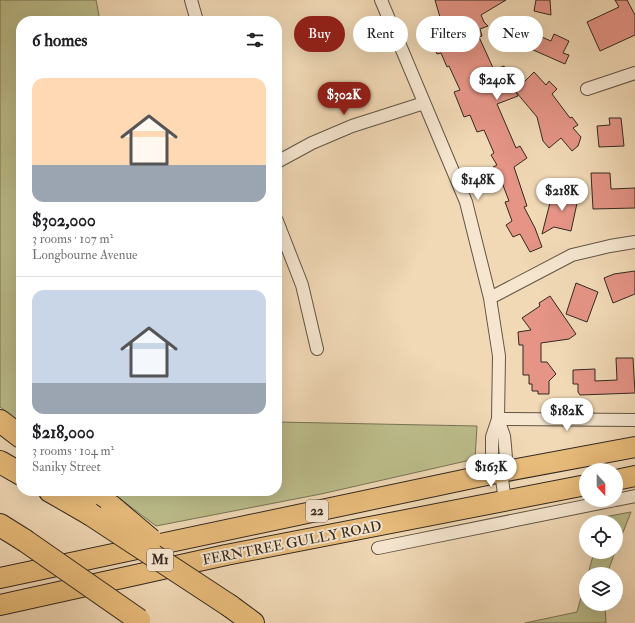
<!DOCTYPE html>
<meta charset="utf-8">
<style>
body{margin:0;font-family:"IM FELL Double Pica",serif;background:#f6f6f6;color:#202124;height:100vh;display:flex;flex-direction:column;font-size:15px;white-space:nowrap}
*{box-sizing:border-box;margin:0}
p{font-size:13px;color:#757577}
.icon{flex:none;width:22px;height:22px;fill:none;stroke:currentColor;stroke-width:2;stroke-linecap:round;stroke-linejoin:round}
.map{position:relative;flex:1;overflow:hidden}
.panel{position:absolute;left:16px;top:16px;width:266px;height:480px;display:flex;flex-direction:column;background:#fff;border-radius:16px;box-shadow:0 4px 16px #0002}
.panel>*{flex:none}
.guide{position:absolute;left:294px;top:16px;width:281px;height:36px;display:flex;gap:8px}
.needle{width:26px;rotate:159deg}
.controls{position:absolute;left:579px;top:463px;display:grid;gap:8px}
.controls a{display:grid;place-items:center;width:44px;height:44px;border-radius:50%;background:#fff;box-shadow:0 4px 16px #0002;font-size:20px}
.price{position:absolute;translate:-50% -34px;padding:0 9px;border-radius:14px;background:#fff;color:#222;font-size:13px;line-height:26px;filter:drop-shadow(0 1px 2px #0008)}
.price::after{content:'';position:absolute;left:50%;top:24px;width:12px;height:9px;margin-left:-6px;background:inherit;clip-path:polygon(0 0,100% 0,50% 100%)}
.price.on{background:#8f2418;color:#fff}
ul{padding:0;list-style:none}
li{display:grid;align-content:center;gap:8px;height:212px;padding:0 16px}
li+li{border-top:1px solid #e0e0e0}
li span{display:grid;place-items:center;height:124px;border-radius:12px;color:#555}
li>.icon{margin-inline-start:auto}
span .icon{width:72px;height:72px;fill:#fffc;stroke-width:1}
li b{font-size:17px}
h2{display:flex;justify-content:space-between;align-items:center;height:48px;padding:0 16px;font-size:17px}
.tag{padding:0 14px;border-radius:18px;background:#fff;box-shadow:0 4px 16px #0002;font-size:14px;line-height:36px}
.tag.on{background:#8f2418;color:#fff}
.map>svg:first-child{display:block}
.green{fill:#bdbe8c;stroke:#787456}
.building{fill:#e59486;stroke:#332920}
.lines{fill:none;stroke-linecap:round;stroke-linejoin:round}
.street-casing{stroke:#625546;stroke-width:14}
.primary-casing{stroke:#332920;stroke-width:22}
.highway-casing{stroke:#332920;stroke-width:24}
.street{stroke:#f6e6d0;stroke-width:12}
.primary{stroke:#e8bc7b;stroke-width:20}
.highway{stroke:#e8bc7b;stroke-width:22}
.highway-bridge-casing{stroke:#332920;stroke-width:24;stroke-linecap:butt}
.highway-bridge{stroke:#e8bc7b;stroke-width:22}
.labels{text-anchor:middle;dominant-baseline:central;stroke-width:4;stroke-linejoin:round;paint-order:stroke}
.shield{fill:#f6e6d0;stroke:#6e6255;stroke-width:1}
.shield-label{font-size:13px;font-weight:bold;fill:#332920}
.street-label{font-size:14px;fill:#332920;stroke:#f6e6d0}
</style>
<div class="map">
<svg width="635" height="623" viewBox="0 0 635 623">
<rect width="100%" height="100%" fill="#f1d9b6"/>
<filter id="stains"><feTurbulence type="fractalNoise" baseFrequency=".005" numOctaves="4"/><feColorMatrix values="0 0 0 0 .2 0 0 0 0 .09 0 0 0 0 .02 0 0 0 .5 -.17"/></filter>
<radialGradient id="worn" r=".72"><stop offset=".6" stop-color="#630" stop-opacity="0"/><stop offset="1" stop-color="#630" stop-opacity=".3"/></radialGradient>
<path class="green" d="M0,0h96l4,21h-79v402l-21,-16z
M277,422l200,4 -2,33 -154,35 -165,32 -46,-35h167z
M631,512l-15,38v-28h-14l2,-5z
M594,552h21l-8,22h-19z
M586,580v24h19l1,19h-81l52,-11z"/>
<path class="building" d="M435,0h71l-25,15 3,7 4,4 -8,3 2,7 -3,1 15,33 10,-4 11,25 19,-19 12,13 3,-4 8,8 -5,5 18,24 2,-1 6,8 -5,3 8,9 -3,9 -6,5 -11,-13 -12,10 -6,-7 -6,-24 -21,-25 2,4 -21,8 19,44 4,-2 7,12 -13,9 13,39 -3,1 11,21 7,19 -12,5 -10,-18 -7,3 -7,-12 6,-4 -7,-19 4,-1 -8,-21 -8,-13 4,-2 -6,-10 3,-2 -10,-23 -7,2 -7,-17 -6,2 -10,-25 6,-2 -11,-24 -2,1 -6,-14 -4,1 -8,-18 -1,-7 14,-5z
M536,0h14l1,15 -17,-4z
M615,0h12l8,15v20l-35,16 -13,-29 32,-15z
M554,34l15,7 -6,12 6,2 -4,9 -34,-15 6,-14 14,6z
M609,118h12l3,28 -25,1 -2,-21 13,-1z
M591,173h19l1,16 24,-1v20l-42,1z
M564,190l15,4 -8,37 -17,-4 -12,7 10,-39 11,3z
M635,271v23l-22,9 -9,-25 10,-4z
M576,283l22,9 -11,30 -21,-8z
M550,296l26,38 -7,5 -28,4v19h6l9,12 -7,7v13h-11v-3h-6v-7h-3v-9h-6v-30h-4l-1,-13 13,-2 -9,-12 18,-12 -1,-3z
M616,358h17l2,35 -55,2 -2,-3v-8h-5v-14l22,-1v12l22,-1z"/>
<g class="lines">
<defs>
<path id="street" d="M191,0l6,21
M381,0l85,202 24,96 9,58 -1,63 -6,18v17l1,7 8,11
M587,89l48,-16
M277,162l35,-19 40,-17 72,-23
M277,221l25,64 15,64
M490,298l82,-43 38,-9 25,-4
M498,419l137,1
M498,419l6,17 1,10 1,12 -5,14 4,29
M616,500l19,-4
M378,548l237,-48"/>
<path id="primary" d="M616,480l19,-4
M0,578l501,-106 134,-25
M0,605l226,-50 360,-70"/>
<path id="highway" d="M0,421l21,16
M0,462l21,12
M50,491l40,23
M91,491l21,16
M0,525l24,15
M230,606l23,17"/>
</defs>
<use href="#street" class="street-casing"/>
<use href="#primary" class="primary-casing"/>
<use href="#highway" class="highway-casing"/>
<use href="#street" class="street"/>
<use href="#primary" class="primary"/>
<use href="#highway" class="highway"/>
<defs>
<path id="highway-bridge" d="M112,507l39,33
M90,514l140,92
M24,540l115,80"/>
</defs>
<use href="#highway-bridge" class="highway-bridge-casing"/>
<use href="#highway-bridge" class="highway-bridge"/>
</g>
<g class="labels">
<g class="shield">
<rect x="306" y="500" width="22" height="22" rx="3"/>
<rect x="147" y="549" width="26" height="22" rx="3"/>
</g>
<g class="shield-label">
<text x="317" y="511">22</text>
<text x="160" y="560">M1</text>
</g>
<g class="street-label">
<text transform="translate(292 543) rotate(-11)">FERNTREE GULLY ROAD</text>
</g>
</g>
<rect width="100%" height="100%" filter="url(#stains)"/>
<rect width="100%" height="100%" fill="url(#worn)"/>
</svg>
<div class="controls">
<a><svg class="needle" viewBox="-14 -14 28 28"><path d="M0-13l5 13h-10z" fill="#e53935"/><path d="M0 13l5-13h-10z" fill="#757577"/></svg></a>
<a><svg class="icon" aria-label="locate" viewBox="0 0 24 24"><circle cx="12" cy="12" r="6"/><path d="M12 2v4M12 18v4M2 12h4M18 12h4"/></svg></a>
<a><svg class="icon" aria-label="layers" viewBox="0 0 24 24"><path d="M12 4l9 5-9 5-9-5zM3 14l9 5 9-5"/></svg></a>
</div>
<b class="price" style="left:497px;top:101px">$240K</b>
<b class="price on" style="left:344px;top:116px">$302K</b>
<b class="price" style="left:478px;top:201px">$148K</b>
<b class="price" style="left:562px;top:212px">$218K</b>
<b class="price" style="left:567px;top:432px">$182K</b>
<b class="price" style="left:491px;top:488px">$163K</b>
<div class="guide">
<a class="tag on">Buy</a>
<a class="tag">Rent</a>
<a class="tag">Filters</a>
<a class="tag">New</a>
</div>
<section class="panel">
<h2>6 homes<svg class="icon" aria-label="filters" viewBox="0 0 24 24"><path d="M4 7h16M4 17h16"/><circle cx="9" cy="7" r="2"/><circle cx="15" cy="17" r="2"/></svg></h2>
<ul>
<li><span style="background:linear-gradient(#ffd9b3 70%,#9aa5b1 0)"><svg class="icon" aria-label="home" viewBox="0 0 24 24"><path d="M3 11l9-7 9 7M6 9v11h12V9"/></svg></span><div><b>$302,000</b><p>3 rooms · 107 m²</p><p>Longbourne Avenue</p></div></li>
<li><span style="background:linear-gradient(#c9d6e8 75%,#9aa5b1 0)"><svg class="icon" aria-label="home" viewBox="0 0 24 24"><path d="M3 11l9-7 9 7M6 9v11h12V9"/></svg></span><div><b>$218,000</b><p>3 rooms · 104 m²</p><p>Saniky Street</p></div></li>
</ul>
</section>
</div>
